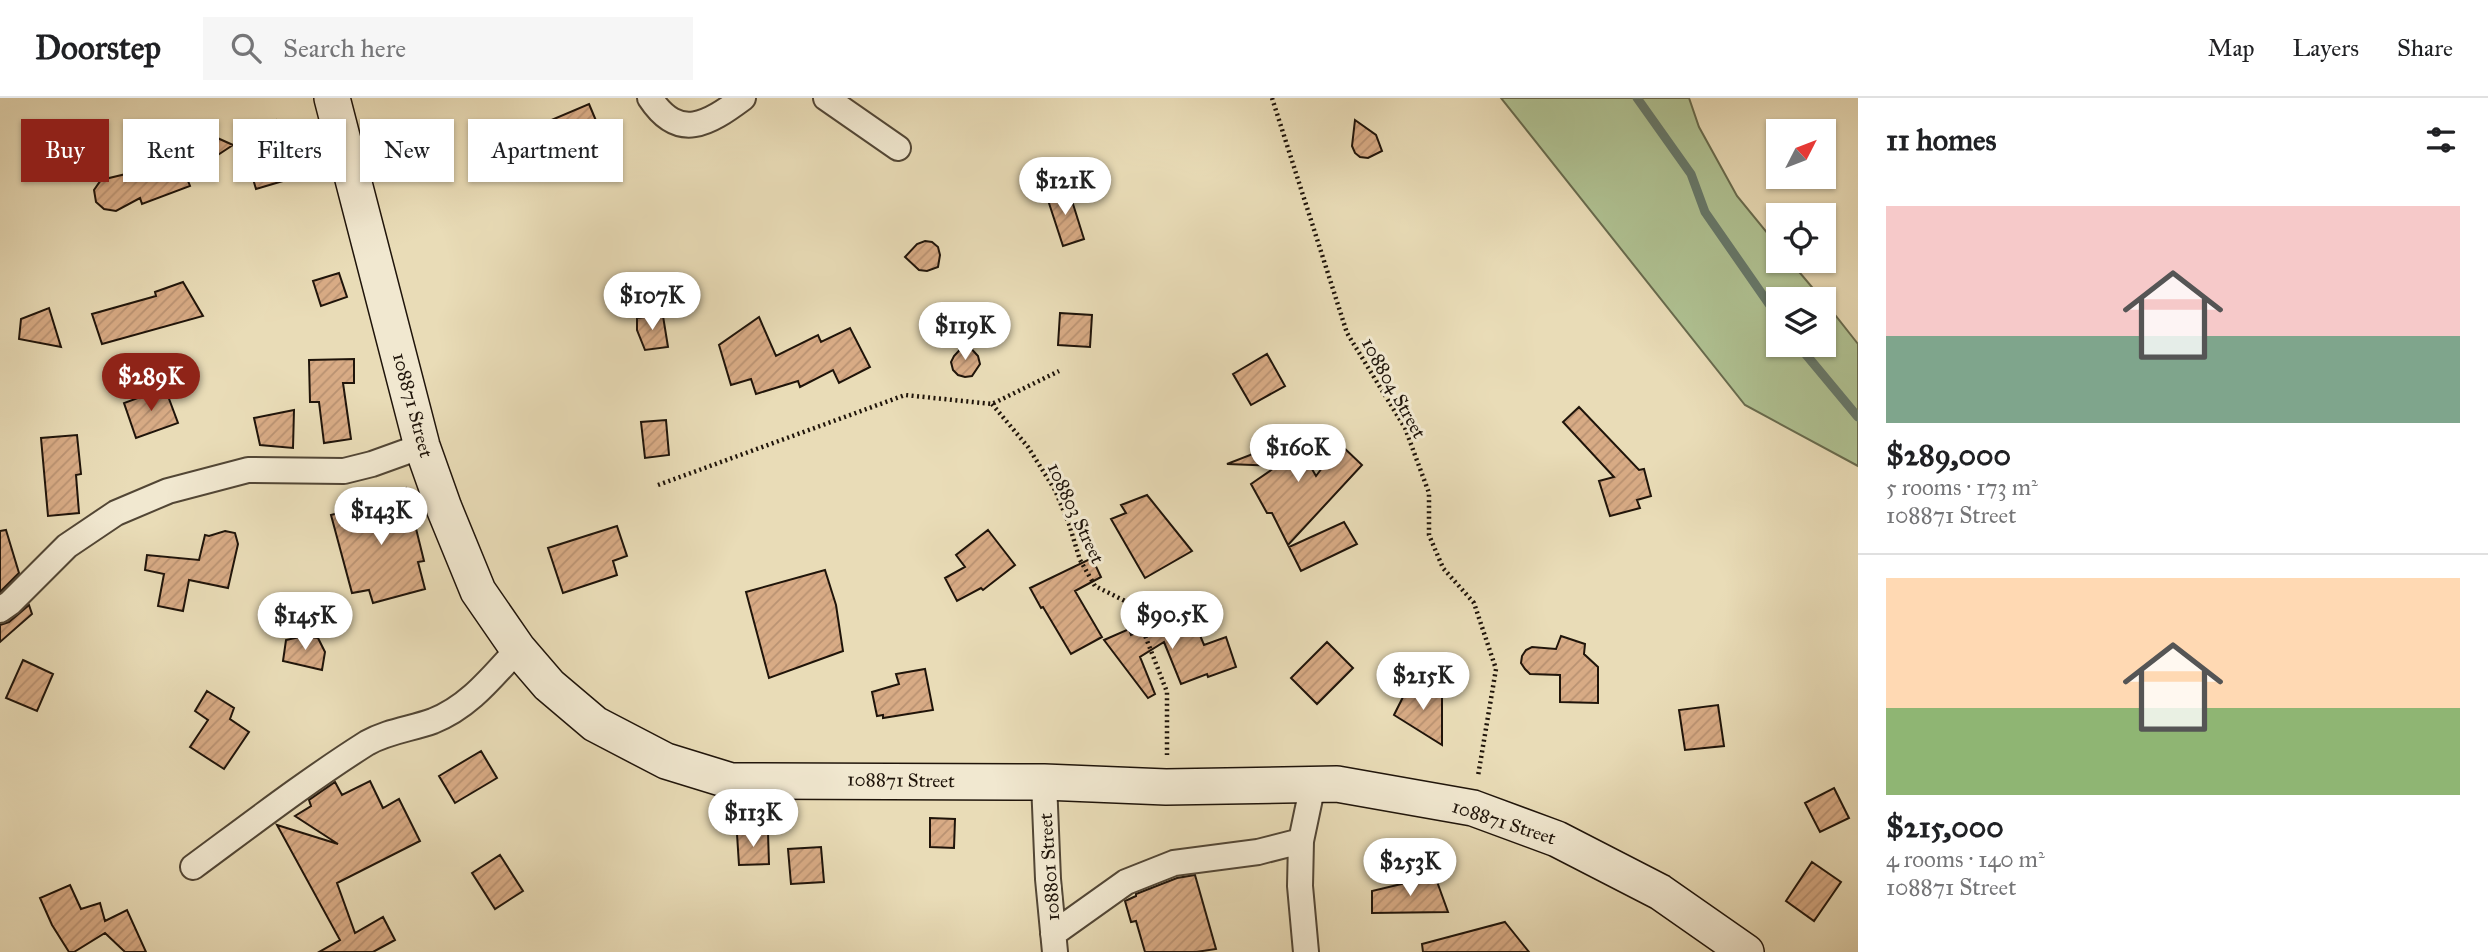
<!DOCTYPE html>
<meta charset="utf-8">
<style>
body{margin:0;font-family:"IM FELL Great Primer",serif;background:#f6f6f6;color:#202124;height:100vh;display:flex;flex-direction:column;font-size:26px;white-space:nowrap}
*{box-sizing:border-box;margin:0}
p{font-size:23px;color:#757577}
.icon{flex:none;width:38px;height:38px;fill:none;stroke:currentColor;stroke-width:2;stroke-linecap:round;stroke-linejoin:round}
.map{position:relative;flex:1;overflow:hidden}
.details{display:flex;flex-direction:column;background:#fff;width:630px}
.details>*{flex:none}
.top-card{position:absolute;left:21px;top:21px;width:665px;height:63px;display:flex;gap:14px}
.needle{width:46px;rotate:48deg}
.fabs{position:absolute;left:1766px;top:21px;display:grid;gap:14px}
.fabs a{display:grid;place-items:center;width:70px;height:70px;border-radius:0px;background:#fff;box-shadow:0 2px 5px #0004;font-size:35px}
.price{position:absolute;translate:-50% -60px;padding:0 16px;border-radius:24px;background:#fff;color:#222;font-size:23px;line-height:46px;filter:drop-shadow(0 2px 4px #0008)}
.price::after{content:'';position:absolute;left:50%;top:42px;width:21px;height:16px;margin-left:-10px;background:inherit;clip-path:polygon(0 0,100% 0,50% 100%)}
.price.current{background:#8f2418;color:#fff}
ul{padding:0;list-style:none}
li{display:grid;align-content:center;gap:14px;height:371px;padding:0 28px}
li+li{border-top:2px solid #e0e0e0}
li span{display:grid;place-items:center;height:217px;border-radius:0px;color:#555}
li>.icon{margin-inline-start:auto}
span .icon{width:126px;height:126px;fill:#fffc;stroke-width:1}
li b{font-size:30px}
h2{display:flex;justify-content:space-between;align-items:center;height:84px;padding:0 28px;font-size:30px}
.chip{padding:0 24px;border-radius:0px;background:#fff;box-shadow:0 2px 5px #0004;font-size:24px;line-height:63px}
.chip.current{background:#8f2418;color:#fff}
header{display:flex;align-items:center;gap:42px;box-sizing:border-box;height:98px;padding:0 35px;background:#fff;border-bottom:2px solid #e0e0e0}
header strong{font-size:33px}
nav{display:flex;gap:38px;margin-inline-start:auto;font-size:24px}
.search{width:490px;height:63px;background:#f6f6f6;display:flex;align-items:center;gap:18px;box-sizing:border-box;padding:0 24px;border-radius:0px;color:#757577;font-size:26px}
main{display:flex;flex:1;min-height:0}
.map>svg:first-child{display:block}
.green{fill:#b0c293;stroke:#686b4e;stroke-width:2}
.lines{fill:none;stroke-linecap:round;stroke-linejoin:round}
.stream{stroke:#67796b;stroke-width:9}
.building{fill:url(#building-hatch);stroke:#1f140a;stroke-width:2}
.street-casing{stroke:#524635;stroke-width:28}
.secondary-casing{stroke:#1f140a;stroke-width:38}
.path{stroke:#1f140a;stroke-width:4.5;stroke-dasharray:2 3.5;stroke-linecap:butt}
.street{stroke:#f1e8d0;stroke-width:24}
.secondary{stroke:#f1e8d0;stroke-width:35}
.labels{text-anchor:middle;dominant-baseline:central;stroke-width:6;stroke-linejoin:round;paint-order:stroke}
.street-label{font-size:19px;fill:#1f140a;stroke:#f1e8d0}
</style>
<header>
<strong>Doorstep</strong>
<div class="search"><svg class="icon" aria-label="search" viewBox="0 0 24 24"><circle cx="10" cy="10" r="6"/><path d="M15 15l6 6"/></svg>Search here</div>
<nav><a>Map</a><a>Layers</a><a>Share</a></nav>
</header>
<main>
<div class="map">
<svg width="1858" height="854" viewBox="0 0 1858 854">
<defs>
<pattern id="building-hatch" width="6" height="6" patternUnits="userSpaceOnUse" patternTransform="scale(1.75)"><rect width="6" height="6" fill="#d8ab85"/><path d="M-1 1l2-2M0 6l6-6M5 7l2-2" fill="none" stroke="#b99272"/></pattern>
</defs>
<rect width="100%" height="100%" fill="#e9dcb7"/>
<filter id="stains"><feTurbulence type="fractalNoise" baseFrequency=".00286" numOctaves="4"/><feColorMatrix values="0 0 0 0 .2 0 0 0 0 .09 0 0 0 0 .02 0 0 0 .5 -.17"/></filter>
<radialGradient id="worn" r=".72"><stop offset=".6" stop-color="#630" stop-opacity="0"/><stop offset="1" stop-color="#630" stop-opacity=".3"/></radialGradient>
<path class="green" d="M1501,0h188l10,29 38,69 41,50v15h12l32,38h-44v46h46v-44l34,43v122l-113,-61z"/>
<g class="lines">
<path class="stream" d="M1637,0l54,76 14,38 73,105
M1798,247l60,72"/>
</g>
<path class="building" d="M589,6l26,62 -25,11 -9,-21 -14,6 -18,-41z
M276,22l17,58 -37,11 -16,-54z
M1355,22l21,15 6,16 -14,7 -8,-1 -5,-4 -3,-7z
M204,34l29,13 -23,15 -27,8 7,18 -48,18 -2,-6 -24,13 -12,-2 -8,-7 -2,-12 7,-10 29,-7 -3,-9 33,-13 -9,-14z
M1068,90l16,51 -21,7 -17,-52z
M925,143l7,1 6,5 2,8 -2,12 -11,4 -8,-1 -14,-13 12,-13z
M339,175l8,24 -26,9 -8,-25z
M183,184l20,34 -101,28 -10,-30 64,-18 -1,-4z
M49,210l12,39 -42,-8 2,-20z
M1060,215l32,2 -2,32 -32,-2z
M653,218h10l5,31 -23,3 -8,-20v-12z
M759,219l17,39 42,-21 3,7 29,-14 20,39 -31,16 -6,-13 -33,17 -2,-6 -42,13 -5,-15 -20,6 -12,-40z
M966,245l12,13 2,8 -8,12 -7,1 -7,-2 -5,-5 -2,-8 3,-6z
M1267,256l18,32 -34,19 -18,-31z
M354,261v24h-11l8,56 -27,4 -5,-41h-9l-1,-42z
M165,290l13,35 -42,15 -12,-35z
M1579,309l60,63 5,-1 7,27 -14,4 3,8 -30,8 -11,-35 15,-4 -51,-55z
M294,312l-1,38 -33,-3 -6,-27z
M666,322l3,35 -24,3 -4,-36z
M77,337l4,39 -5,1 3,38 -31,3 -7,-78z
M1294,340l22,38 24,-32 22,21 -74,80 -16,-32h-5l-16,-29 26,-18 -50,-2z
M406,390l18,73 -6,1 7,27 -52,14 -4,-13 -17,3 -21,-78 38,-10 -2,-7z
M1147,397l45,56 -47,27 -34,-59 15,-6 -5,-8z
M1344,424l13,22 -56,27 -12,-24z
M617,428l10,30 -14,5 4,14 -54,18 -15,-45z
M6,432l13,43 -19,19v-61z
M988,432l27,35 -32,25 -2,-2 -24,13 -12,-23 20,-11 -9,-12z
M225,433l10,2 3,11 -10,44 -39,-8 -6,31 -25,-5 6,-32 -19,-4 2,-15 52,5 6,-25 4,1z
M1092,460l9,19 -26,14 27,46 -31,17 -28,-47 -2,1 -11,-20z
M825,472l11,35 7,46 -74,27 -23,-86z
M29,507l3,9 -32,28v-17l9,-3z
M1190,513l14,34 22,-8 10,30 -28,10 -1,-3 -26,10 -17,-42 -24,15 15,37 -7,4 -44,-58 25,-11 2,6z
M304,538l14,2 7,14 -3,18 -39,-9 3,-21z
M1561,538l24,8 -1,10 14,13v36l-38,-1v-27l-30,-1 -5,-5 -4,-6 1,-7 4,-6 6,-3 24,2z
M1327,544l26,26 -36,36 -26,-26z
M23,562l30,14 -16,37 -31,-13z
M925,571l8,41 -50,8v-3l-6,1 -5,-24 27,-8 -3,-10z
M1407,591h35v56l-48,-30z
M207,593l27,17 -4,11 19,13 -25,37 -34,-22 18,-27 -13,-9z
M1718,607l6,41 -39,4 -6,-40z
M481,653l16,27 -42,25 -16,-27z
M370,683l13,27 16,-9 21,42 -83,42 18,50 28,-16 12,23 -22,12h-54l21,-12 -63,-115 61,19 -43,-28 16,-10 -2,-6 26,-18 7,13z
M1834,690l15,30 -29,14 -15,-29z
M930,720l25,1 -1,29 -24,-1z
M768,735l1,31 -30,1 -2,-31z
M821,749l3,35 -33,2 -3,-35z
M500,757l23,36 -28,18 -23,-36z
M1812,764l29,20 -27,39 -28,-20z
M1195,777l21,74 -20,3h-51l-9,-31 -5,1 -6,-21 11,-5v-2l41,-16z
M1435,778l13,36 -76,1v-22z
M70,787l11,24 19,-6 5,18 22,-11 19,42h-21l-20,-19 -31,19h-5l-17,-27 -12,-27z
M1505,824l24,30h-106l-1,-8z"/>
<g class="lines">
<defs>
<path id="street" d="M650,0c29,44 58,26 93,0
M826,0l72,50
M0,512l10,-7 57,-57 49,-33 52,-22 80,-21 96,1 28,-7 50,-18
M1044,684l4,97 7,73
M193,769c57,-42 114,-86 174,-124 21,-12 44,-14 66,-22 36,-14 59,-44 85,-72
M1053,836l73,-52 48,-19 84,-11 43,-11
M1306,854l-6,-66 1,-45 12,-57"/>
<path id="secondary" d="M332,0l90,348 22,62 34,83 40,58 31,36 46,39 71,37 65,20 313,1 122,5 171,-3 136,24 84,31 103,53 86,60"/>
</defs>
<use href="#street" class="street-casing"/>
<use href="#secondary" class="secondary-casing"/>
<path class="path" d="M1272,0l75,235 58,95 24,65v42l14,33 31,35 22,66 -18,107
M992,306l36,43 27,43 14,34 11,36 15,26 30,15 14,19 28,72v63
M658,387l247,-90 87,9 67,-33"/>
<use href="#street" class="street"/>
<use href="#secondary" class="secondary"/>
</g>
<g class="labels">
<g class="street-label">
<text transform="translate(1394 290) rotate(61)">108804 Street</text>
<text transform="translate(413 307) rotate(75)">108871 Street</text>
<text transform="translate(1076 415) rotate(65)">108803 Street</text>
<text transform="translate(901 682) rotate(1)">108871 Street</text>
<text transform="translate(1504 724) rotate(18)">108871 Street</text>
<text transform="translate(1049 769) rotate(-94)">108801 Street</text>
</g>
</g>
<rect width="100%" height="100%" filter="url(#stains)"/>
<rect width="100%" height="100%" fill="url(#worn)"/>
</svg>
<div class="fabs">
<a><svg class="needle" viewBox="-14 -14 28 28"><path d="M0-13l5 13h-10z" fill="#e53935"/><path d="M0 13l5-13h-10z" fill="#757577"/></svg></a>
<a><svg class="icon" aria-label="locate" viewBox="0 0 24 24"><circle cx="12" cy="12" r="6"/><path d="M12 2v4M12 18v4M2 12h4M18 12h4"/></svg></a>
<a><svg class="icon" aria-label="layers" viewBox="0 0 24 24"><path d="M12 4l9 5-9 5-9-5zM3 14l9 5 9-5"/></svg></a>
</div>
<b class="price" style="left:1065px;top:119px">$121K</b>
<b class="price" style="left:652px;top:234px">$107K</b>
<b class="price" style="left:965px;top:264px">$119K</b>
<b class="price current" style="left:151px;top:315px">$289K</b>
<b class="price" style="left:1298px;top:386px">$160K</b>
<b class="price" style="left:381px;top:449px">$143K</b>
<b class="price" style="left:1172px;top:553px">$90.5K</b>
<b class="price" style="left:305px;top:554px">$145K</b>
<b class="price" style="left:1423px;top:614px">$215K</b>
<b class="price" style="left:753px;top:751px">$113K</b>
<b class="price" style="left:1410px;top:800px">$253K</b>
<div class="top-card">
<a class="chip current">Buy</a>
<a class="chip">Rent</a>
<a class="chip">Filters</a>
<a class="chip">New</a>
<a class="chip">Apartment</a>
</div>
</div>
<section class="details">
<h2>11 homes<svg class="icon" aria-label="filters" viewBox="0 0 24 24"><path d="M4 7h16M4 17h16"/><circle cx="9" cy="7" r="2"/><circle cx="15" cy="17" r="2"/></svg></h2>
<ul>
<li><span style="background:linear-gradient(#f6c9c9 60%,#7fa58c 0)"><svg class="icon" aria-label="home" viewBox="0 0 24 24"><path d="M3 11l9-7 9 7M6 9v11h12V9"/></svg></span><div><b>$289,000</b><p>5 rooms · 173 m²</p><p>108871 Street</p></div></li>
<li><span style="background:linear-gradient(#ffd9b3 60%,#8fb573 0)"><svg class="icon" aria-label="home" viewBox="0 0 24 24"><path d="M3 11l9-7 9 7M6 9v11h12V9"/></svg></span><div><b>$215,000</b><p>4 rooms · 140 m²</p><p>108871 Street</p></div></li>
</ul>
</section>
</main>
